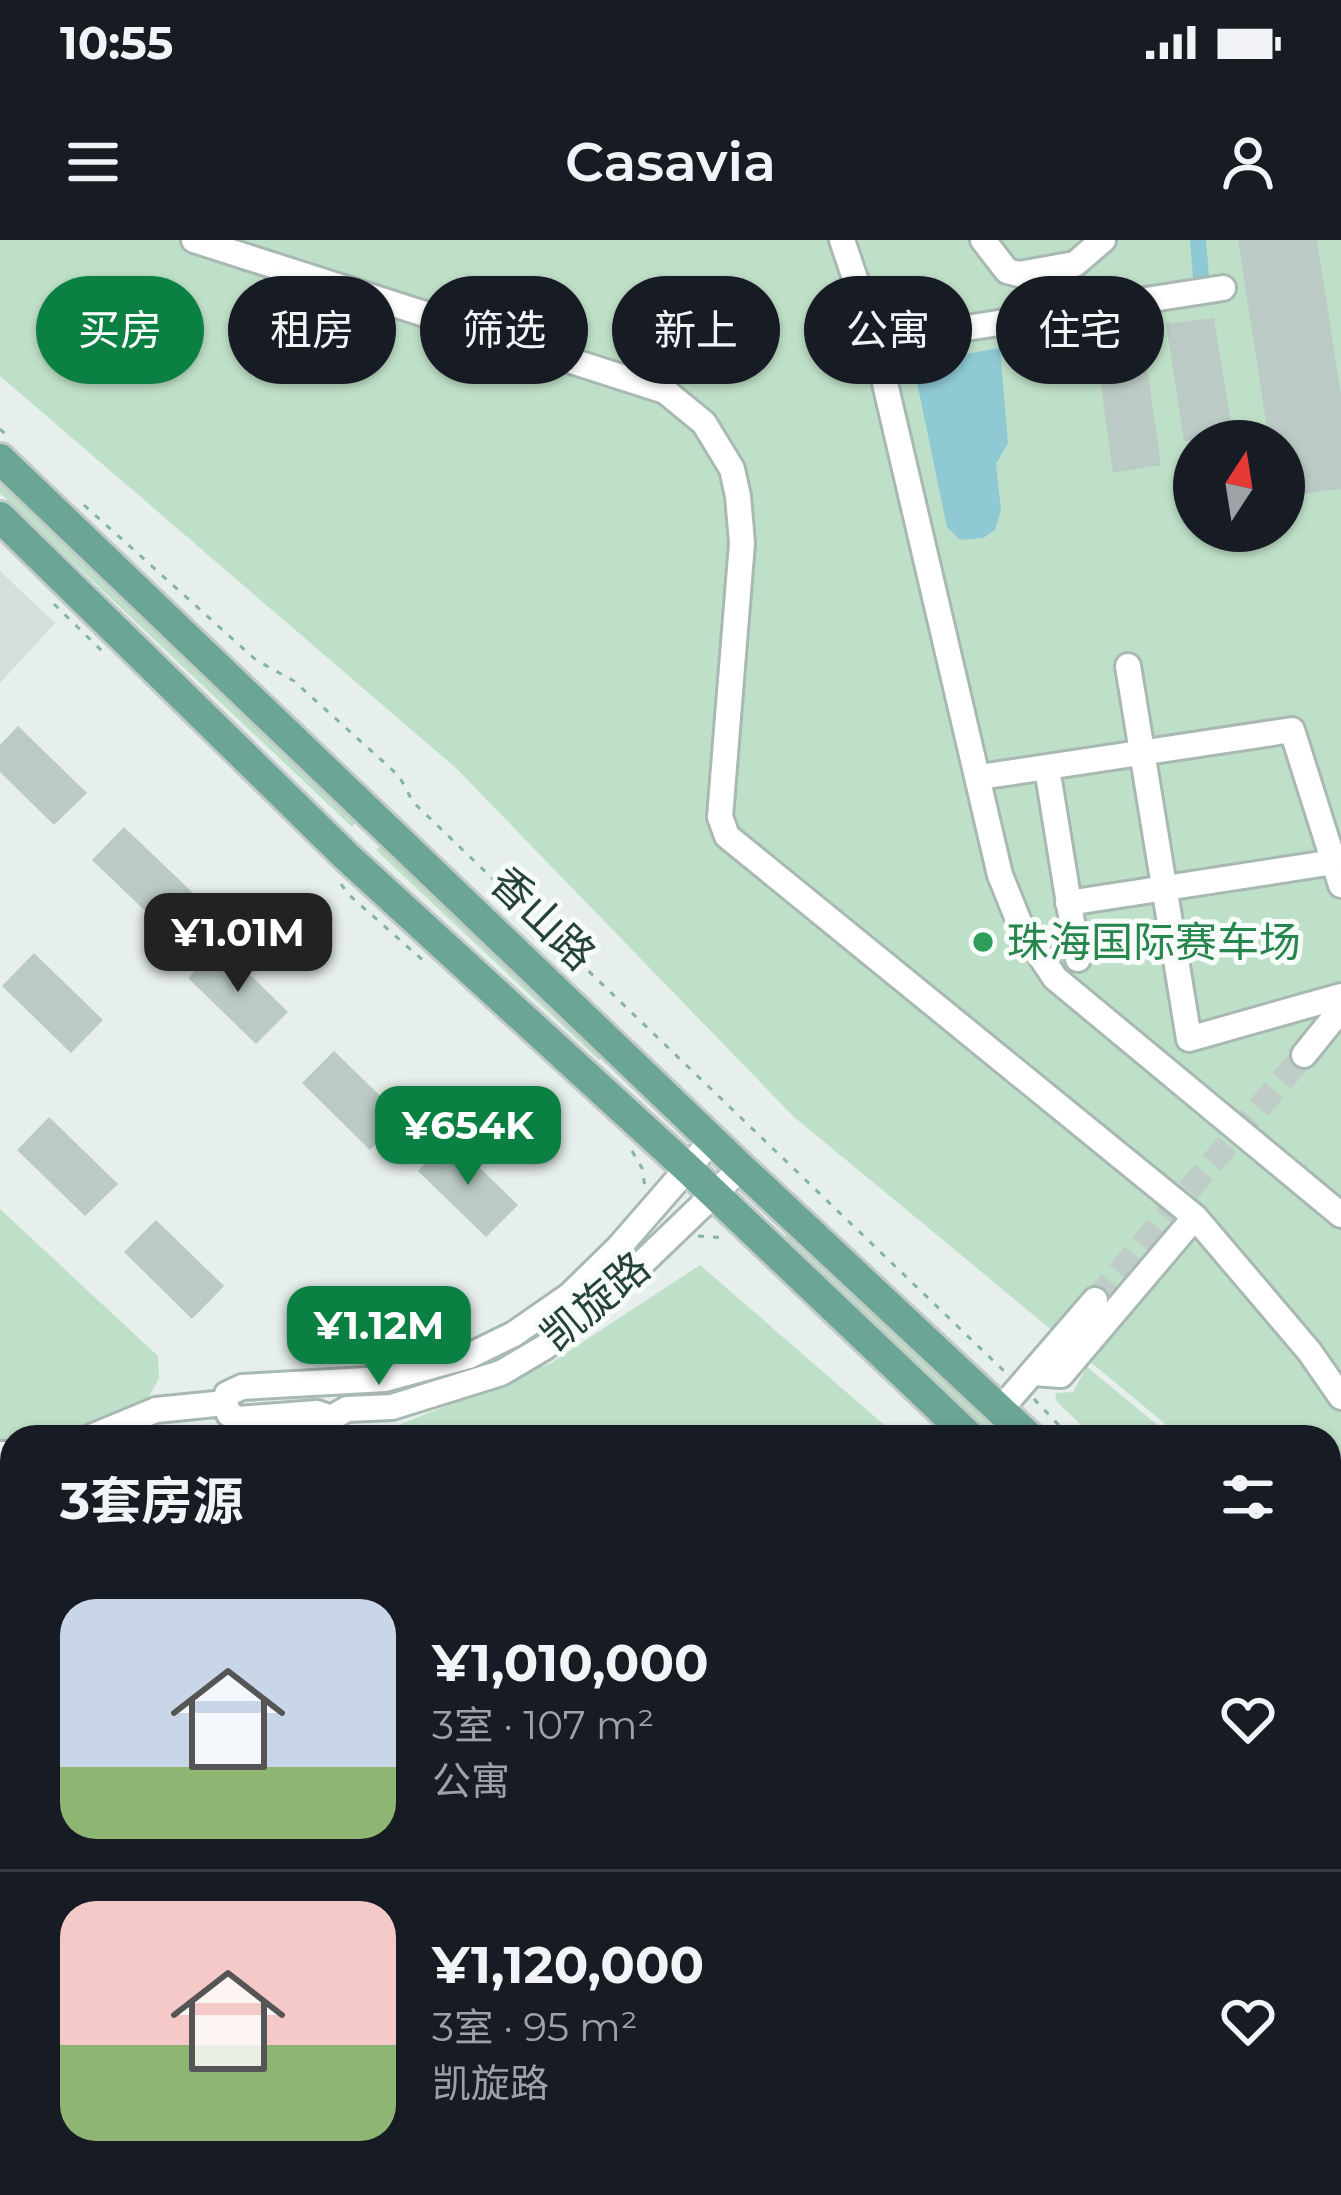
<!DOCTYPE html>
<html lang="zh">
<meta charset="utf-8">
<style>
body{margin:0;font-family:Montserrat,"Noto Sans SC",sans-serif;background:#20242c;color:#f1f3f6;height:100vh;display:flex;flex-direction:column;font-size:45px;white-space:nowrap}
*{box-sizing:border-box;margin:0}
p{font-size:39px;color:#9ea1a6}
.icon{flex:none;width:66px;height:66px;fill:none;stroke:currentColor;stroke-width:2;stroke-linecap:round;stroke-linejoin:round}
.map{position:relative;flex:1;overflow:hidden}
.sheet{position:absolute;left:0px;top:1185px;width:1341px;height:771px;display:flex;flex-direction:column;background:#171b24;border-radius:36px 36px 0 0;box-shadow:0 3px 9px #0004}
.sheet>*{flex:none}
.hud{position:absolute;left:36px;top:36px;width:1269px;height:108px;display:flex;gap:24px}
.needle{width:78px;rotate:12deg}
.fabs{position:absolute;left:1173px;top:180px;display:grid;gap:24px}
.fabs a{display:grid;place-items:center;width:132px;height:132px;border-radius:50%;background:#171b24;box-shadow:0 3px 9px #0004;font-size:60px}
.price{position:absolute;translate:-50% -102px;padding:0 27px;border-radius:24px;background:#0b8043;color:#fff;font-size:39px;line-height:78px;filter:drop-shadow(0 3px 6px #0008)}
.price::after{content:'';position:absolute;left:50%;top:72px;width:36px;height:27px;margin-left:-18px;background:inherit;clip-path:polygon(0 0,100% 0,50% 100%)}
.price.selected{background:#222;color:#fff}
ul{padding:0;list-style:none}
li{display:flex;align-items:center;gap:36px;height:300px;padding:0 60px}
li+li{border-top:3px solid #363941}
li span{display:grid;place-items:center;flex:none;width:336px;height:240px;border-radius:36px;color:#555}
li>.icon{margin-inline-start:auto}
span .icon{width:144px;height:144px;fill:#fffc;stroke-width:1}
li b{font-size:51px}
h2{display:flex;justify-content:space-between;align-items:center;height:144px;padding:0 60px;font-size:51px}
.chip{padding:0 42px;border-radius:54px;background:#171b24;box-shadow:0 3px 9px #0004;font-size:42px;line-height:108px}
.chip.selected{background:#0b8043;color:#fff}
.status{display:flex;justify-content:space-between;align-items:center;height:84px;padding:0 60px;background:#171b24;direction:ltr}
.status svg{height:33px;fill:currentColor}
header{display:flex;justify-content:space-between;align-items:center;height:156px;padding:0 60px;background:#171b24;font-size:54px;font-weight:600}
.map>svg:first-child{display:block}
.built{fill:#d4dfda}
.green{fill:#bfe0c8;fill-rule:evenodd}
.water{fill:#8ec9d4}
.lines{fill:none;stroke-linecap:round;stroke-linejoin:round}
.canal{stroke:#8ec9d4;stroke-width:16}
.building{fill:#bbcac4}
.minor-tunnel{stroke:#bfccc8;stroke-width:24;stroke-dasharray:24 12;stroke-linecap:butt}
.minor-casing{stroke:#a8b8b2;stroke-width:30}
.major-casing{stroke:#c2cac8;stroke-width:36}
.path{stroke:#86b3a5;stroke-width:3;stroke-dasharray:6 9;stroke-linecap:butt}
.minor{stroke:#fff;stroke-width:24}
.major{stroke:#6aa596;stroke-width:30}
.leisure-dot{fill:#2e9e5b;stroke:#f7fbf9;stroke-width:4.5}
.labels{text-anchor:middle;dominant-baseline:central;stroke-width:10;stroke-linejoin:round;paint-order:stroke}
.street-label{font-size:42px;fill:#24423a;stroke:#f7fbf9}
.leisure-label{font-size:42px;fill:#27864d;stroke:#f7fbf9;text-anchor:start}
</style>
<div class="status"><b>10:55</b><svg viewBox="0 0 49 12"><path d="M0 12V9h3v3zM5 12V6h3v6zM10 12V3h3v9zM15 12V0h3v12zM26 1h20v11H26zM47 4h2v5h-2z"/></svg></div>
<header><svg class="icon" aria-label="menu" viewBox="0 0 24 24"><path d="M4 6h16M4 12h16M4 18h16"/></svg>Casavia<svg class="icon" aria-label="person" viewBox="0 0 24 24"><circle cx="12" cy="8" r="4"/><path d="M4 21q1-7 8-7t8 7"/></svg></header>
<div class="map">
<svg width="1341" height="1955" viewBox="0 0 1341 1955">
<rect width="100%" height="100%" fill="#e6efeb"/>
<path class="built" d="M0,331l55,52 -55,60z"/>
<path class="green" d="M0,0h1341v1330l-12,-10v-123h-148l-388,-321 -336,-347 -457,-393zM1194,201h90v90h-90z
M0,240l358,340 -6,7 -352,-334z
M382,604l222,209 -1,4 -4,3 -223,-210z
M0,969l158,147 1,22 -13,24 -2,35h-132v747h1317v-371l12,10v372h-1341z
M787,994l122,114 18,11 82,78h-14l-212,-198z
M700,1025l198,172h-574l53,-3 174,-71z
M1087,1127l85,70h-78l-37,-35 -2,-9 18,-1z"/>
<path class="water" d="M1000,108l8,95 -12,21 5,46 -6,20 -12,8 -23,2 -13,-13 -34,-164z"/>
<g class="lines">
<path class="canal" d="M1198,0l3,37"/>
</g>
<path class="building" d="M1238,0h79l24,155v94l-57,7v-55h-15z
M1140,78l21,147 -48,8 -20,-146z
M1214,78l20,123h-50l-18,-117z
M18,486l69,67 -33,32 -54,-53v-27z
M124,587l69,66 -32,33 -69,-66z
M220,705l68,67 -32,32 -68,-66z
M34,713l69,67 -32,33 -69,-67z
M334,811l68,66 -32,33 -68,-67z
M49,877l69,67 -33,32 -68,-66z
M449,898l69,67 -32,32 -68,-66z
M156,980l68,66 -32,33 -68,-67z"/>
<g class="lines">
<path class="minor-tunnel" d="M1095,1060l209,-245"/>
<defs>
<path id="minor" d="M194,0l471,151 39,32 28,46 6,27 4,47 -22,274 7,19 468,381 114,134 32,46
M842,0l31,92 127,543 21,52 34,51 286,237
M983,0l24,31 12,3 56,-10 28,-24
M873,92l87,-3 263,-41
M1128,426l61,373 152,-43
M1047,528l31,191
M980,537l312,-47 49,155
M1068,663l266,-41
M1304,815l37,-46
M1034,1133l27,2 134,-158
M225,1163l4,11 9,5 79,-6 14,5 16,-9 45,-2 109,-34 44,-26 66,-54 130,-125
M1000,1170l95,-110
M91,1197l65,-27 69,-7 2,-9 15,-7 143,-8 84,-23 45,-22 56,-39 49,-48 94,-108
M0,1214h12
M0,1314h12
M0,1465h12
M0,1554l12,-2"/>
<path id="major" d="M0,219l741,709 288,269
M0,277l346,339 341,312 283,269
M1329,1481l12,11
M1329,1534l12,12"/>
</defs>
<use href="#minor" class="minor-casing"/>
<use href="#major" class="major-casing"/>
<path class="path" d="M0,189l10,9
M84,265l172,155 38,21 105,95 14,26 592,570
M54,364l53,52
M341,644l7,10 78,69
M632,911l10,17 3,19
M698,996l27,2
M1034,1159l36,38
M1329,1430l12,12
M1329,1587l12,10"/>
<use href="#minor" class="minor"/>
<use href="#major" class="major"/>
</g>
<circle class="leisure-dot" cx="983" cy="702" r="12"/>
<g class="labels">
<g class="street-label">
<text transform="translate(543 678) rotate(44)">香山路</text>
<text transform="translate(595 1061) rotate(-40)">凯旋路</text>
</g>
<g class="leisure-label">
<text x="1007" y="702">珠海国际赛车场</text>
</g>
</g>
</svg>
<div class="fabs">
<a><svg class="needle" viewBox="-14 -14 28 28"><path d="M0-13l5 13h-10z" fill="#e53935"/><path d="M0 13l5-13h-10z" fill="#9ea1a6"/></svg></a>
</div>
<b class="price selected" style="left:238px;top:755px">¥1.01M</b>
<b class="price" style="left:468px;top:948px">¥654K</b>
<b class="price" style="left:379px;top:1148px">¥1.12M</b>
<div class="hud">
<a class="chip selected">买房</a>
<a class="chip">租房</a>
<a class="chip">筛选</a>
<a class="chip">新上</a>
<a class="chip">公寓</a>
<a class="chip">住宅</a>
</div>
<section class="sheet">
<h2>3套房源<svg class="icon" aria-label="filters" viewBox="0 0 24 24"><path d="M4 7h16M4 17h16"/><circle cx="9" cy="7" r="2"/><circle cx="15" cy="17" r="2"/></svg></h2>
<ul>
<li><span style="background:linear-gradient(#c9d6e8 70%,#8fb573 0)"><svg class="icon" aria-label="home" viewBox="0 0 24 24"><path d="M3 11l9-7 9 7M6 9v11h12V9"/></svg></span><div><b>¥1,010,000</b><p>3室 · 107 m²</p><p>公寓</p></div><svg class="icon" aria-label="heart" viewBox="0 0 24 24"><path d="M12 20l-8-8c-3-5 5-10 8-4 3-6 11-1 8 4z"/></svg></li>
<li><span style="background:linear-gradient(#f6c9c9 60%,#8fb573 0)"><svg class="icon" aria-label="home" viewBox="0 0 24 24"><path d="M3 11l9-7 9 7M6 9v11h12V9"/></svg></span><div><b>¥1,120,000</b><p>3室 · 95 m²</p><p>凯旋路</p></div><svg class="icon" aria-label="heart" viewBox="0 0 24 24"><path d="M12 20l-8-8c-3-5 5-10 8-4 3-6 11-1 8 4z"/></svg></li>
</ul>
</section>
</div>
